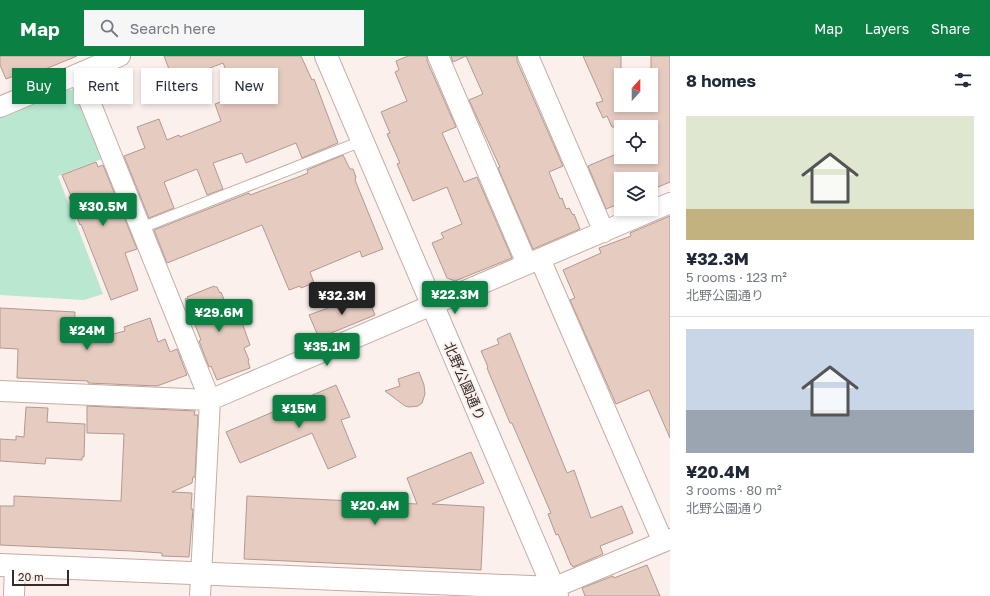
<!DOCTYPE html>
<meta charset="utf-8">
<style>
body{margin:0;font-family:"Golos Text","Noto Sans JP",sans-serif;background:#f6f6f7;color:#1f2937;height:100vh;display:flex;flex-direction:column;font-size:15px;white-space:nowrap}
*{box-sizing:border-box;margin:0}
p{font-size:13px;color:#747a83}
.icon{flex:none;width:22px;height:22px;fill:none;stroke:currentColor;stroke-width:2;stroke-linecap:round;stroke-linejoin:round}
.map{position:relative;flex:1;overflow:hidden}
.sheet{display:flex;flex-direction:column;background:#fff;width:320px}
.sheet>*{flex:none}
.guide{position:absolute;left:12px;top:12px;width:380px;height:36px;display:flex;gap:8px}
.needle{width:26px;rotate:21deg}
.tools{position:absolute;left:614px;top:12px;display:grid;gap:8px}
.tools a{display:grid;place-items:center;width:44px;height:44px;border-radius:0px;background:#fff;box-shadow:0 2px 6px #0003;font-size:20px}
.scale{position:absolute;left:12px;bottom:10px;width:57px;box-sizing:border-box;padding-left:4px;border:2px solid #352b27;border-top:0;font-size:11px;line-height:14px;white-space:nowrap;color:#352b27;-webkit-text-stroke:3px #fbf0ec;paint-order:stroke}
.price{position:absolute;translate:-50% -34px;padding:0 9px;border-radius:4px;background:#0b8043;color:#fff;font-size:13px;line-height:26px;filter:drop-shadow(0 1px 2px #0008)}
.price::after{content:'';position:absolute;left:50%;top:24px;width:12px;height:9px;margin-left:-6px;background:inherit;clip-path:polygon(0 0,100% 0,50% 100%)}
.price.selected{background:#222;color:#fff}
ul{padding:0;list-style:none}
li{display:grid;align-content:center;gap:8px;height:212px;padding:0 16px}
li+li{border-top:1px solid #e0e1e3}
li span{display:grid;place-items:center;height:124px;border-radius:0px;color:#555}
li>.icon{margin-inline-start:auto}
span .icon{width:72px;height:72px;fill:#fffc;stroke-width:1}
li b{font-size:17px}
h2{display:flex;justify-content:space-between;align-items:center;height:48px;padding:0 16px;font-size:17px}
.chip{padding:0 14px;border-radius:0px;background:#fff;box-shadow:0 2px 6px #0003;font-size:14px;line-height:36px}
.chip.selected{background:#0b8043;color:#fff}
header{display:flex;align-items:center;gap:24px;box-sizing:border-box;height:56px;padding:0 20px;background:#0b8043;color:#fff}
header strong{font-size:19px}
nav{display:flex;gap:22px;margin-inline-start:auto;font-size:14px}
.search{width:280px;height:36px;background:#f6f6f7;display:flex;align-items:center;gap:10px;box-sizing:border-box;padding:0 14px;border-radius:0px;color:#747a83;font-size:15px}
main{display:flex;flex:1;min-height:0}
.map>svg:first-child{display:block}
.green{fill:#b9e7d0}
.building{fill:#e6cbc1;stroke:#b29990}
.lines{fill:none;stroke-linecap:round;stroke-linejoin:round}
.lane-casing{stroke:#c6aca2;stroke-width:12}
.street-casing{stroke:#c6aca2;stroke-width:22}
.secondary-casing{stroke:#c6aca2;stroke-width:24}
.lane{stroke:#fff;stroke-width:10}
.street{stroke:#fff;stroke-width:20}
.secondary{stroke:#fff;stroke-width:22}
.labels{text-anchor:middle;dominant-baseline:central;stroke-width:4;stroke-linejoin:round;paint-order:stroke}
.street-label{font-size:14px;fill:#352b27;stroke:#fbf0ec}
</style>
<header>
<strong>Map</strong>
<div class="search"><svg class="icon" aria-label="search" viewBox="0 0 24 24"><circle cx="10" cy="10" r="6"/><path d="M15 15l6 6"/></svg>Search here</div>
<nav><a>Map</a><a>Layers</a><a>Share</a></nav>
</header>
<main>
<div class="map">
<svg width="670" height="540" viewBox="0 0 670 540">
<rect width="100%" height="100%" fill="#fbf0ec"/>
<path class="green" d="M67,33l8,2 27,68 -44,17 45,118 -19,6 -84,-5v-178z"/>
<path class="building" d="M0,0h77l-51,21 -2,-5 -18,7 -6,-14z
M164,0h137l11,24 2,-1 24,64 -36,15 -6,-15 -50,20 -4,-10 -29,10 10,26 -16,6 -10,-26 -33,13 10,26 -25,10 -25,-62 21,-8 -8,-21 22,-8 8,21 12,-5 1,2 41,-16 -6,-17 22,-8 -14,-33 -49,19z
M408,0h19v5l29,66 -14,6 22,49 13,-5 35,81 -57,23 -8,-3 -15,-35 12,-5 -3,-5 21,-9 -15,-37 -34,14 -16,-37 3,-1 -13,-29 3,-1 -9,-21 26,-11 -12,-29 4,-2 -3,-9z
M451,0h66v5l46,105 -14,6 11,27 2,-1 4,11 3,-1 4,7 1,-1 6,15 -47,20 -35,-81 2,-1 -31,-67 14,-6 -17,-38 -13,6z
M583,0h38v49h30v-49h19v126l-19,8v-11h-30v24l-15,6 -18,-43 33,-14v5h30v-30h-39l-5,-11 -4,2 -7,-15 7,-2z
M343,99l7,14h3l3,8 -1,3 28,69 -21,8 -2,-6 -50,21 4,11 -13,5 -1,-2 -11,4 -27,-65 -95,38 -13,-33 95,-37 1,2 51,-19 7,-3 -1,-3z
M96,106l2,5 5,-2 34,84 -12,4 13,37 -27,10 -30,-76 -1,1 -11,-28 2,-1 -9,-21z
M670,160v222l-21,-48 -33,14 -46,-104 5,-2 -12,-28 38,-17 -2,-5 32,-12 -1,-3z
M214,230l1,1h2l3,6 1,-1 11,28 8,-3 10,28 -6,3 5,12 -1,1 2,7 -33,12 -6,-14 -2,1 -10,-26 2,-1 -16,-41 3,-1 -1,-1z
M366,238l9,21 -56,23 -10,-23z
M0,252l75,4 -1,16h11v13l40,-10 -1,-4 26,-9 8,24 7,-3 5,13 7,-3 10,26 -30,11 -69,-3v-2l-71,-3 1,-29 -18,-1z
M510,277l57,140 7,-3 17,48 31,-12 11,27 -33,13 3,8 -30,13 -1,-2h-1l-13,-31 -2,1 -8,-21 3,-1 -39,-90h-2l-23,-55 1,-1 -7,-16 18,-7 -2,-5z
M419,316l5,13 1,9 -3,9 -4,3 -9,1 -4,-1 -20,-15 15,-5 -2,-7z
M336,329l14,32 -9,3 15,37 -28,12 -16,-36 -72,30 -14,-31z
M87,350l108,5 -1,4h4l-3,62h-2l-1,6 -20,9 20,1 -1,16h2l-4,48 -27,-1v-3l-30,-2 -132,-6v-39h14v-10l107,5 3,-67 -37,-1z
M26,351l22,1 -1,14 38,2 -1,33h-2v3l-36,-2 -1,6 -45,-3v-22l16,1v-4l8,1z
M471,396l13,31 -52,21 52,3 -3,63 -237,-11 3,-63 170,8 -10,-26z
M647,509l13,31h-75l-3,-8 31,-12 1,2z"/>
<g class="lines">
<defs>
<path id="lane" d="M141,172l221,-87"/>
<path id="street" d="M438,0l89,208
M528,0l76,176
M79,19l131,325 -10,196
M0,51l120,-51
M540,203l123,283
M0,335l210,9 460,-197
M553,532l117,-49
M14,540l1,-30"/>
<path id="secondary" d="M326,0l231,540
M0,509l553,23"/>
</defs>
<use href="#lane" class="lane-casing"/>
<use href="#street" class="street-casing"/>
<use href="#secondary" class="secondary-casing"/>
<use href="#lane" class="lane"/>
<use href="#street" class="street"/>
<use href="#secondary" class="secondary"/>
</g>
<g class="labels">
<g class="street-label">
<text transform="translate(465 325) rotate(67)">北野公園通り</text>
</g>
</g>
</svg>
<div class="tools">
<a><svg class="needle" viewBox="-14 -14 28 28"><path d="M0-13l5 13h-10z" fill="#e53935"/><path d="M0 13l5-13h-10z" fill="#747a83"/></svg></a>
<a><svg class="icon" aria-label="locate" viewBox="0 0 24 24"><circle cx="12" cy="12" r="6"/><path d="M12 2v4M12 18v4M2 12h4M18 12h4"/></svg></a>
<a><svg class="icon" aria-label="layers" viewBox="0 0 24 24"><path d="M12 4l9 5-9 5-9-5zM3 14l9 5 9-5"/></svg></a>
</div>
<div class="scale">20 m</div>
<b class="price" style="left:103px;top:171px">¥30.5M</b>
<b class="price" style="left:455px;top:259px">¥22.3M</b>
<b class="price selected" style="left:342px;top:260px">¥32.3M</b>
<b class="price" style="left:219px;top:277px">¥29.6M</b>
<b class="price" style="left:87px;top:295px">¥24M</b>
<b class="price" style="left:327px;top:311px">¥35.1M</b>
<b class="price" style="left:299px;top:373px">¥15M</b>
<b class="price" style="left:375px;top:470px">¥20.4M</b>
<div class="guide">
<a class="chip selected">Buy</a>
<a class="chip">Rent</a>
<a class="chip">Filters</a>
<a class="chip">New</a>
</div>
</div>
<section class="sheet">
<h2>8 homes<svg class="icon" aria-label="filters" viewBox="0 0 24 24"><path d="M4 7h16M4 17h16"/><circle cx="9" cy="7" r="2"/><circle cx="15" cy="17" r="2"/></svg></h2>
<ul>
<li><span style="background:linear-gradient(#dfe7d0 75%,#c2b280 0)"><svg class="icon" aria-label="home" viewBox="0 0 24 24"><path d="M3 11l9-7 9 7M6 9v11h12V9"/></svg></span><div><b>¥32.3M</b><p>5 rooms · 123 m²</p><p>北野公園通り</p></div></li>
<li><span style="background:linear-gradient(#c9d6e8 65%,#9aa5b1 0)"><svg class="icon" aria-label="home" viewBox="0 0 24 24"><path d="M3 11l9-7 9 7M6 9v11h12V9"/></svg></span><div><b>¥20.4M</b><p>3 rooms · 80 m²</p><p>北野公園通り</p></div></li>
</ul>
</section>
</main>
